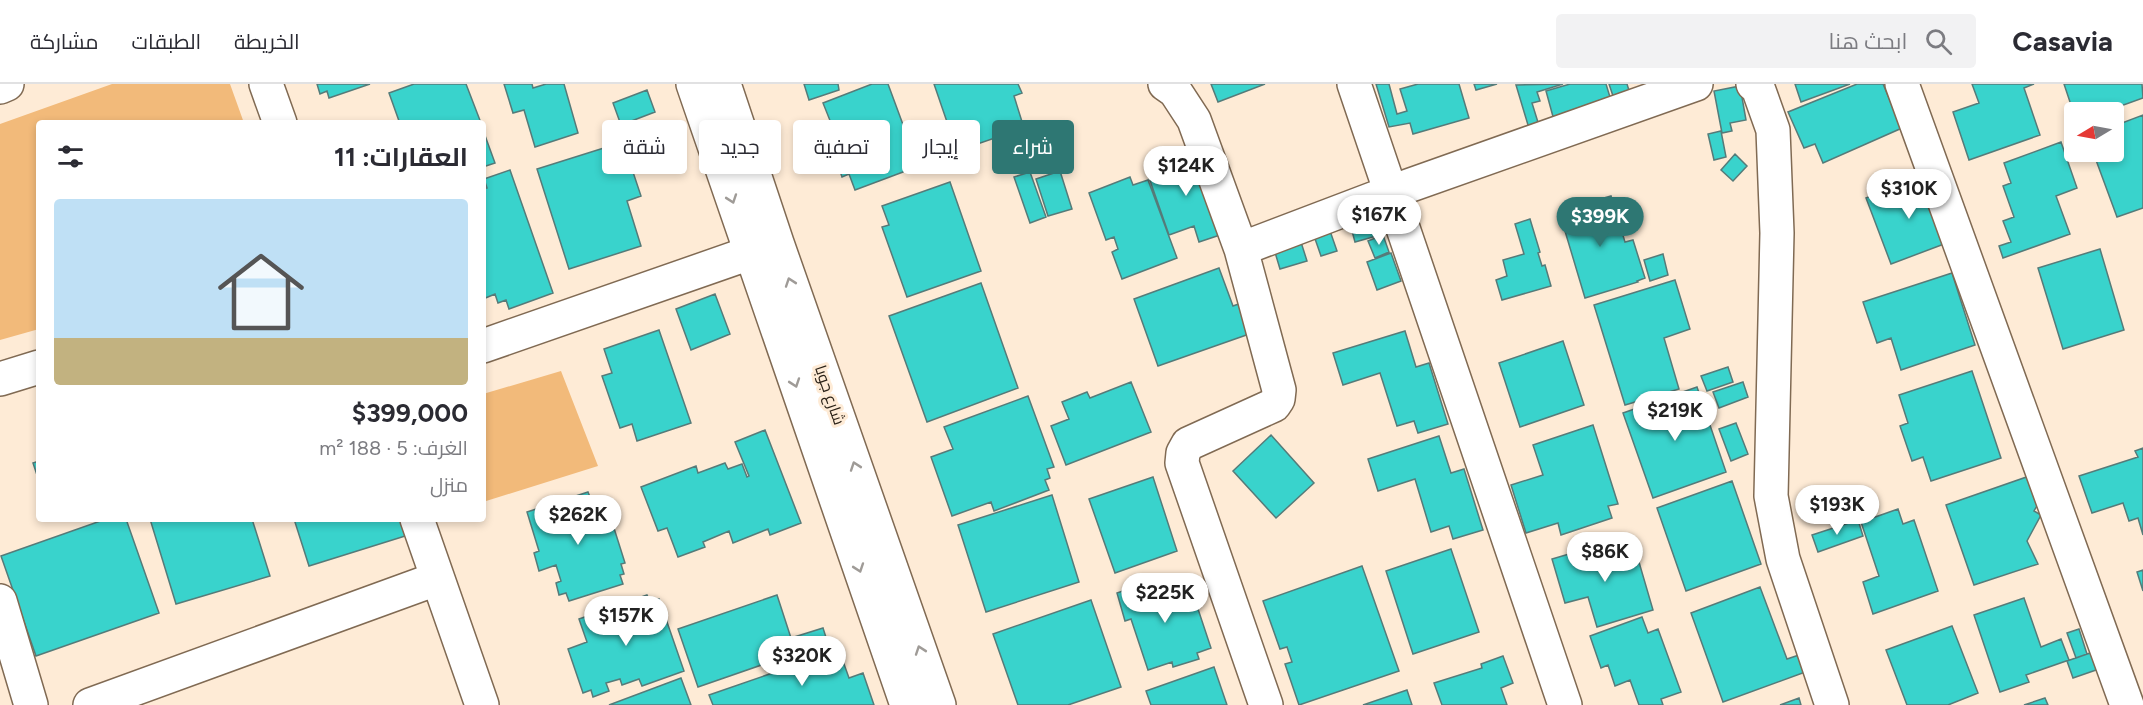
<!DOCTYPE html>
<html lang="ar">
<meta charset="utf-8">
<style>
body{margin:0;font-family:Figtree,Cairo,sans-serif;background:#f2f2f3;color:#2b2b33;direction:rtl;height:100vh;display:flex;flex-direction:column;font-size:22px;white-space:nowrap}
*{box-sizing:border-box;margin:0}
p{font-size:20px;color:#7c7c81}
.icon{flex:none;width:33px;height:33px;fill:none;stroke:currentColor;stroke-width:2;stroke-linecap:round;stroke-linejoin:round}
.map{position:relative;flex:1;overflow:hidden;direction:ltr}
.drawer{position:absolute;left:36px;top:36px;width:450px;height:402px;display:flex;flex-direction:column;background:#fff;border-radius:6px;box-shadow:0 3px 9px #0003;direction:rtl}
.drawer>*{flex:none}
.banner{position:absolute;left:504px;top:36px;width:570px;height:54px;direction:rtl;display:flex;gap:12px}
.needle{width:39px;rotate:260deg}
.controls{position:absolute;left:2064px;top:18px;display:grid;gap:12px}
.controls a{display:grid;place-items:center;width:60px;height:60px;border-radius:6px;background:#fff;box-shadow:0 3px 9px #0003;font-size:30px}
.price{position:absolute;translate:-50% -51px;padding:0 14px;border-radius:21px;background:#fff;color:#222;font-size:20px;line-height:39px;filter:drop-shadow(0 2px 3px #0008)}
.price::after{content:'';position:absolute;left:50%;top:36px;width:18px;height:14px;margin-left:-9px;background:inherit;clip-path:polygon(0 0,100% 0,50% 100%)}
.price.current{background:#2e7773;color:#fff}
ul{padding:0;list-style:none}
li{display:grid;align-content:center;gap:12px;height:318px;padding:0 18px}
li span{display:grid;place-items:center;height:186px;border-radius:6px;color:#555}
li>.icon{margin-inline-start:auto}
span .icon{width:108px;height:108px;fill:#fffc;stroke-width:1}
li b{font-size:26px}
h2{display:flex;justify-content:space-between;align-items:center;height:72px;padding:0 18px;font-size:26px}
.chip{padding:0 21px;border-radius:6px;background:#fff;box-shadow:0 3px 9px #0003;font-size:21px;line-height:54px}
.chip.current{background:#2e7773;color:#fff}
header{display:flex;align-items:center;gap:36px;box-sizing:border-box;height:84px;padding:0 30px;background:#fff;border-bottom:2px solid #e1e1e2}
header strong{font-size:28px}
nav{display:flex;gap:33px;margin-inline-start:auto;font-size:21px}
.search{width:420px;height:54px;background:#f2f2f3;display:flex;align-items:center;gap:15px;box-sizing:border-box;padding:0 21px;border-radius:6px;color:#7c7c81;font-size:22px}
.map>svg:first-child{display:block}
.green{fill:#f2ba7a}
.building{fill:#39d3cc;stroke:#557b79;stroke-width:1.5}
.lines{fill:none;stroke-linecap:round;stroke-linejoin:round}
.minor-casing{stroke:#806a53;stroke-width:36}
.minor{stroke:#fff;stroke-width:33}
.oneway{stroke:#9f9b97}
.labels{text-anchor:middle;dominant-baseline:central;stroke-width:6;stroke-linejoin:round;paint-order:stroke}
.street-label{font-size:16px;fill:#2a2117;stroke:#feebd6}
</style>
<header>
<strong>Casavia</strong>
<div class="search"><svg class="icon" aria-label="search" viewBox="0 0 24 24"><circle cx="10" cy="10" r="6"/><path d="M15 15l6 6"/></svg>ابحث هنا</div>
<nav><a>الخريطة</a><a>الطبقات</a><a>مشاركة</a></nav>
</header>
<div class="map">
<svg width="2143" height="621" viewBox="0 0 2143 621">
<rect width="100%" height="100%" fill="#feebd6"/>
<path class="green" d="M112,0h118l14,39h-205v206l-39,11v-216z
M561,287l37,95 -115,36v-108z"/>
<path class="building" d="M317,0h53l-41,14 -2,-7 -7,3z
M414,0h52l15,39h-86l4,-2 -10,-28z
M504,0h28l1,4 13,-4h18l14,49 -43,14 -11,-37 -11,3z
M804,0h34l1,6 -30,10z
M872,0h16l17,46 24,-9 14,36 -88,33 -6,-16 -7,3 -7,-21 7,-3 -4,-11 -7,3 -7,-19 7,-3 -8,-20z
M934,0h84l4,9 -8,3 10,32 -67,23z
M1211,0h54l-47,18z
M1376,0h13l8,30 10,-3 -7,-22 18,-5h41l10,34 -56,16 -3,-11 -21,4z
M1474,0h23l-21,6z
M1563,0l-26,8 3,9 -8,2 9,29 -10,3 -15,-50z
M1570,0h36l7,23 -58,17 -9,-33z
M1609,0h18l4,13 -16,5z
M1795,0h55l-49,18z
M1857,0h26l19,44 -79,35 -8,-19 -11,4 -16,-36z
M1972,0h62l-10,4 16,47 -71,25 -16,-48 26,-9z
M2064,0h78l1,14 -39,14 -30,2z
M1740,2l6,34 -16,3 2,8 -10,2 -8,-42z
M647,6l8,22 -34,13 -8,-22z
M2143,31v93l-26,9 -24,-65h21v-26z
M483,46l12,33 -12,4z
M1721,47l5,26 -12,3 -6,-26z
M623,58l18,54 -14,5 14,45 -72,23 -32,-100z
M2061,58l16,46 -21,8 14,38 -67,24 -4,-12 12,-4 -8,-21 11,-4 -11,-31 8,-3 -7,-20z
M1198,68l28,81 -27,9 -5,-16 -25,9 -23,-66z
M1735,70l12,12 -14,15 -12,-11z
M510,86l43,123 -44,16 -3,-9 -8,3 -3,-9 -12,5v-110l4,-1 -3,-9z
M1060,87l12,38 -24,7 -12,-37z
M1030,88l16,45 -16,6 -16,-46z
M1927,91l25,66 -61,23 -25,-66z
M1130,93l3,8 15,-5 29,78 -55,21 -10,-27 6,-3 -4,-12 -8,3 -17,-47z
M950,98l31,89 -74,26 -25,-70 7,-2 -7,-19z
M1611,112l14,46 8,-2 12,38 -8,3 1,1 -53,16 -26,-87z
M1373,129l7,22 -25,7 -6,-22z
M1530,135l10,33 -2,1 4,13 3,-1 6,21 -49,14 -6,-20 11,-4 -4,-16 21,-6 -9,-30z
M1329,144l8,23 -16,5 -8,-23z
M1383,151l6,17 -14,6 -7,-17z
M1300,155l7,22 -27,8 -6,-20z
M2100,165l24,81 -61,19 -25,-81z
M1391,169l10,28 -24,9 -10,-28z
M1663,170l5,21 -18,6 -6,-21z
M1219,184l14,38 11,-4 11,30 -97,34 -24,-67z
M1952,189l23,72 -74,25 -10,-32 -14,5 -14,-41z
M1675,196l15,49 -26,9 15,51 -54,16 -31,-100z
M981,199l37,105 -91,34 -38,-106z
M715,210l15,40 -39,16 -15,-41z
M659,246l32,93 -54,18 -5,-17 -12,4 -18,-52 10,-3 -8,-24z
M1405,247l11,36 13,-4 19,61 -30,9 -4,-12 -17,5 -17,-53 -37,12 -10,-32z
M1563,257l21,64 -64,22 -21,-64z
M1728,283l5,15 -26,9 -6,-15z
M1972,287l29,87 -70,23 -8,-24 -11,4 -12,-35 8,-3 -9,-28z
M1131,298l20,50 -85,33 -15,-39 18,-7 -7,-17 25,-10 3,6z
M1743,298l5,15 -29,11 -6,-16z
M1697,303l29,85 -73,26 -30,-85z
M1028,312l26,71 -7,2 3,9 -5,2 4,10 -55,21 -3,-9 -39,14 -21,-59 22,-8 -9,-22z
M1736,339l12,31 -17,7 -12,-32z
M1593,341l25,79 -10,2 4,12 -51,17 -3,-12 -32,10 -15,-48 32,-10 -10,-30z
M765,346l36,93 -31,12 -2,-6 -35,14 -4,-12 -26,11 2,5 -27,10 -11,-29 -9,3 -17,-44 55,-21 2,7 27,-10 3,6 14,-5 5,13 2,-1 -14,-34z
M1271,351l43,48 -38,35 -43,-47z
M1439,352l12,37 13,-4 19,61 -30,9 -4,-13 -18,6 -16,-53 -37,12 -10,-32z
M2143,364v87l-5,-17 -9,3 -6,-18 -31,10 -13,-37 59,-19 -3,-6z
M39,377v20l-6,-18z
M2035,390l7,23 -8,14 7,4 -14,26 11,23 -64,21 -28,-80z
M1153,393l24,74 -62,22 -26,-74z
M1732,397l29,83 -75,27 -29,-83z
M588,408l4,10 5,-1 2,7 8,-2 18,57 -4,1 3,10 -4,1 3,9 -54,17 -3,-8 -7,2 -3,-12 5,-2 -5,-16 -17,6 -5,-18 5,-2 -12,-39z
M1052,411l27,87 -93,30 -28,-87z
M1898,425l5,15 11,-4 24,71 -65,23 -10,-32 16,-6 -18,-54z
M106,435h20l33,94 -123,43 -35,-100z
M150,435h102l18,57 -94,28z
M294,435h120l4,13 -109,34z
M1858,436l5,16 -45,16 -6,-17z
M1634,461l19,65 -56,17 -9,-30 -23,6 -13,-44 41,-12 3,9z
M1451,465l28,83 -66,22 -27,-83z
M1362,482l37,105 -100,34 -14,-41 7,-2 -5,-15 -7,2 -17,-48z
M2143,486v21l-6,-19z
M1158,495l5,15 27,-9 21,63 -14,5 2,6 -26,8 -1,-5 -24,8 -17,-51 -6,2 -8,-28z
M1760,503l27,72 15,-5 6,17 -85,31 -32,-89z
M647,511l3,6 9,-2 25,72 -42,15 -3,-7 -17,6 -2,-6 -14,4 3,8 -16,6 -2,-7 -8,3 -15,-44 19,-7 -8,-23z
M777,511l14,43 32,-10 7,22 -31,11 -3,-8 -98,34 -20,-58z
M2024,514l17,49 20,-8 8,21 -43,15 3,7 -29,10 -26,-77z
M1091,516l30,87 -53,18h-50l-25,-71z
M1642,533l6,16 10,-4 23,63 -20,7 2,6h-24l-9,-25 -15,6 -7,-21 -7,3 -11,-32z
M1952,542l26,67 -30,12h-41l-21,-55z
M2079,545l8,25 -11,4 -9,-25z
M839,566l10,28 14,-5 11,32h-161l-4,-10z
M2093,568l6,17 -26,9 -6,-17z
M1503,572l10,27 -12,5 6,17h-65l-8,-22 48,-15 -1,-4z
M1214,583l13,38h-76l-5,-14z
M681,594l10,27h-82z
M1407,606l5,15h-49z
M1799,614l2,7h-21z
M2045,614l3,7h-24z"/>
<g class="lines">
<defs>
<path id="minor" d="M266,0l14,39
M693,0l214,621
M724,0l53,159 162,462
M1165,0l10,7 19,29 47,129 38,141 -1,9 -4,6 -86,39 -5,9 -1,10 84,242
M1354,0l211,621
M1753,0l5,4 15,42 4,103 -6,263 12,63 49,146
M1902,0l225,621
M0,3l7,-3
M1241,165l150,-57 305,-108
M483,262l287,-100
M0,295l39,-12
M417,435l65,186
M0,517l31,104
M90,621l346,-126"/>
</defs>
<use href="#minor" class="minor-casing"/>
<use href="#minor" class="minor"/>
</g>
<defs><path id="oneway-chevron" d="M-2-3.5L2.5 0L-2 3.5" fill="none" stroke-width="1.6" stroke-linecap="round" stroke-linejoin="round" transform="scale(1.5)"/></defs>
<g class="oneway">
<use href="#oneway-chevron" transform="translate(732 115) rotate(71)"/>
<use href="#oneway-chevron" transform="translate(790 198) rotate(-109)"/>
<use href="#oneway-chevron" transform="translate(795 299) rotate(71)"/>
<use href="#oneway-chevron" transform="translate(855 382) rotate(-109)"/>
<use href="#oneway-chevron" transform="translate(859 484) rotate(71)"/>
<use href="#oneway-chevron" transform="translate(920 566) rotate(-109)"/>
</g>
<g class="labels">
<g class="street-label">
<text transform="translate(830 311) rotate(71)">شارع جوبا</text>
</g>
</g>
</svg>
<div class="controls">
<a><svg class="needle" viewBox="-14 -14 28 28"><path d="M0-13l5 13h-10z" fill="#e53935"/><path d="M0 13l5-13h-10z" fill="#7c7c81"/></svg></a>
</div>
<b class="price" style="left:1186px;top:113px">$124K</b>
<b class="price" style="left:1909px;top:136px">$310K</b>
<b class="price" style="left:1379px;top:162px">$167K</b>
<b class="price current" style="left:1600px;top:164px">$399K</b>
<b class="price" style="left:1675px;top:358px">$219K</b>
<b class="price" style="left:1837px;top:452px">$193K</b>
<b class="price" style="left:578px;top:462px">$262K</b>
<b class="price" style="left:1605px;top:499px">$86K</b>
<b class="price" style="left:1165px;top:540px">$225K</b>
<b class="price" style="left:626px;top:563px">$157K</b>
<b class="price" style="left:802px;top:603px">$320K</b>
<div class="banner">
<a class="chip current">شراء</a>
<a class="chip">إيجار</a>
<a class="chip">تصفية</a>
<a class="chip">جديد</a>
<a class="chip">شقة</a>
</div>
<section class="drawer">
<h2>العقارات: 11<svg class="icon" aria-label="filters" viewBox="0 0 24 24"><path d="M4 7h16M4 17h16"/><circle cx="9" cy="7" r="2"/><circle cx="15" cy="17" r="2"/></svg></h2>
<ul>
<li><span style="background:linear-gradient(#bfe0f5 75%,#c2b280 0)"><svg class="icon" aria-label="home" viewBox="0 0 24 24"><path d="M3 11l9-7 9 7M6 9v11h12V9"/></svg></span><div><b>$399,000</b><p>الغرف: 5 · 188 m²</p><p>منزل</p></div></li>
</ul>
</section>
</div>
